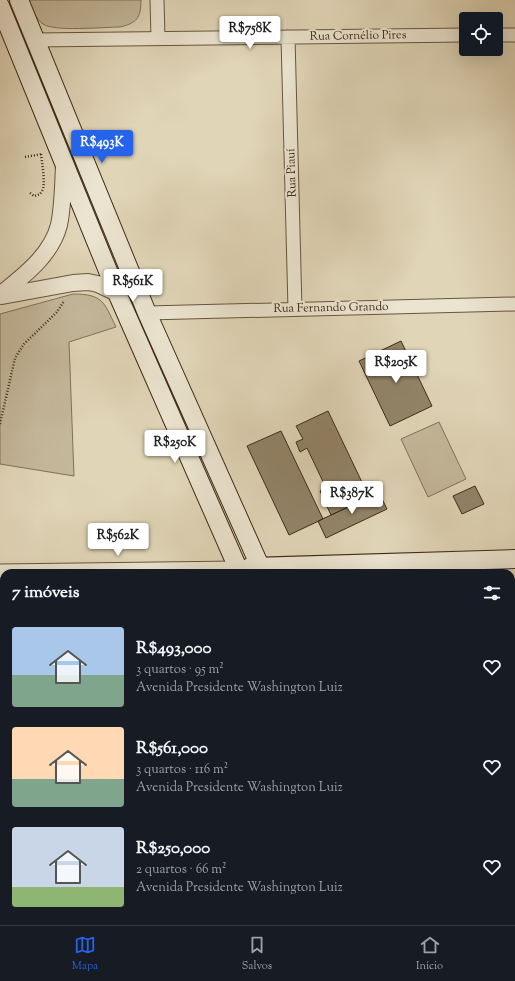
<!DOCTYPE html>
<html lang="pt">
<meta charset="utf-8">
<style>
body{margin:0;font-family:"Sorts Mill Goudy",serif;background:#20242c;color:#f1f3f6;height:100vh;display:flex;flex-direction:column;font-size:15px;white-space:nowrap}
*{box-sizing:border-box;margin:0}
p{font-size:13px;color:#9ea1a6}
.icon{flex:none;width:22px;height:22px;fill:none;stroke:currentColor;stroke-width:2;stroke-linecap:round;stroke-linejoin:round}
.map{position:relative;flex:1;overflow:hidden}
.drawer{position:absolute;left:0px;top:569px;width:515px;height:356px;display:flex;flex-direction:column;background:#171b24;border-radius:12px 12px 0 0;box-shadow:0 4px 16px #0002}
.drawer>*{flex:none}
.controls{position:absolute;left:459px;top:12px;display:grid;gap:8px}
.controls a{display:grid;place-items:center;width:44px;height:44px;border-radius:4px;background:#171b24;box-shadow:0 4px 16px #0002;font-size:20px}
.price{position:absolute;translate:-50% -34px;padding:0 9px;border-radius:4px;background:#fff;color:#222;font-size:13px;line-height:26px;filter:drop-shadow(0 1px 2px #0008)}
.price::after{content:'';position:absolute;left:50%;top:24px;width:12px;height:9px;margin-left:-6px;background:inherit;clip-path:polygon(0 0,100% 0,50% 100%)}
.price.on{background:#2563eb;color:#fff}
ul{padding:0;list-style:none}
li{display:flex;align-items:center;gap:12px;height:100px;padding:0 12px}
li span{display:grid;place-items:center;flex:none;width:112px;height:80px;border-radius:4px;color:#555}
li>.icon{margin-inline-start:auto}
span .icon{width:48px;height:48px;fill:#fffc;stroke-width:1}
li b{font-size:17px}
h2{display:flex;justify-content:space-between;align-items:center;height:48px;padding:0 12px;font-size:17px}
.tabs{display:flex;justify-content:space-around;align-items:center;height:56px;border-top:1px solid #363941;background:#171b24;font-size:11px;color:#9ea1a6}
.tabs a{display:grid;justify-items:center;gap:2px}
.tabs .on{color:#2563eb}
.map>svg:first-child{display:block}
.green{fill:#c4b89b;stroke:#807258}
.building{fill:#928469;stroke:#3d2c15}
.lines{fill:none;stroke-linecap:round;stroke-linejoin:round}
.minor-casing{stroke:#66563e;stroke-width:15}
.tertiary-casing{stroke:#66563e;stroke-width:18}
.secondary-casing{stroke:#3d2c15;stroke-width:20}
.path{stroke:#3d2c15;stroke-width:2.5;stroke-dasharray:1 2;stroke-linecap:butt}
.minor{stroke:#ebe4d0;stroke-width:13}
.tertiary{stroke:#ebe4d0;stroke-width:16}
.secondary{stroke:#ebe4d0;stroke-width:18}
.labels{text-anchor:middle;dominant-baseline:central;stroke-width:4;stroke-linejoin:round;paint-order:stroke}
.street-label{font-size:12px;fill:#3d2c15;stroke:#ebe4d0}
</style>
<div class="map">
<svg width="515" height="925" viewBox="0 0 515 925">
<rect width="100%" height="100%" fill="#e0d5b7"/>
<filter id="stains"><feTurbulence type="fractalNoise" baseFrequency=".005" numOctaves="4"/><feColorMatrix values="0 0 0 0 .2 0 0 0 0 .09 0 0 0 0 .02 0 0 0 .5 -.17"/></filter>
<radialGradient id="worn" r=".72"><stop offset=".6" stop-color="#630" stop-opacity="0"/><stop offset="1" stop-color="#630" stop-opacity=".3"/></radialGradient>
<path class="green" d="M29,0h112c0,18 -4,23 -21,27 -16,0 -66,5 -77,-3 -8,-5 -10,-16 -14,-24z
M73,294c31,0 31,9 43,33l-47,15 5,134 -74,-12v-150z
M439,422l27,57 -38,18 -27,-58z"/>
<path class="building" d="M401,341l31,65 -42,20 -31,-65z
M328,411l41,86 -38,18 -11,-24 6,-3 -19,-40 -7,4 -4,-10 7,-3 -7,-13z
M281,431l42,88 -34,16 -42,-89z
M475,486l9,18 -22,10 -9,-18z
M379,493l8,16 -61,29 -8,-17z"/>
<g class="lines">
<defs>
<path id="minor" d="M157,0l1,38
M496,35h19
M288,37l7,272
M34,40l432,-5
M147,313l368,-9
M0,571l237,-3
M511,799h4
M0,812h4"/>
<path id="tertiary" d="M0,295c23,-19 51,-39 59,-70 4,-19 4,-40 5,-59
M2,296l71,-13 15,-1 10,2 19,9"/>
<path id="secondary" d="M19,0l128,313 116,260
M0,6l117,287 123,280
M250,567l265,-8
M400,921l2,4
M423,921l2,4"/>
</defs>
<use href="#minor" class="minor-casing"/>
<use href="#tertiary" class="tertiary-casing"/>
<use href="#secondary" class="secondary-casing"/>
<path class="path" d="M25,157l17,-3
M30,193l4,3c3,-1 6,-1 8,-5 4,-6 0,-28 -1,-37
M0,424l15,-66 9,-14 33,-32 7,-11"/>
<use href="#minor" class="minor"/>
<use href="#tertiary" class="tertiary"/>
<use href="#secondary" class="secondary"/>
</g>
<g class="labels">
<g class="street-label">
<text transform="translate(358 36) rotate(-1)">Rua Cornélio Pires</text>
<text transform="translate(292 173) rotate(-92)">Rua Piauí</text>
<text transform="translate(331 308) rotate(-1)">Rua Fernando Grando</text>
</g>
</g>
<rect width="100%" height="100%" filter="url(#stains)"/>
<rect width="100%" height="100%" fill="url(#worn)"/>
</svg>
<div class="controls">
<a><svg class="icon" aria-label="locate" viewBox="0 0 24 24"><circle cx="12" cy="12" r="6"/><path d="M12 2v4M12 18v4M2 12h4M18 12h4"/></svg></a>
</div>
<b class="price" style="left:250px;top:50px">R$758K</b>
<b class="price on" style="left:102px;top:164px">R$493K</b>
<b class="price" style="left:133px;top:303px">R$561K</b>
<b class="price" style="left:396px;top:384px">R$205K</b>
<b class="price" style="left:175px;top:464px">R$250K</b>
<b class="price" style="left:352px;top:515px">R$387K</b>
<b class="price" style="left:118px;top:557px">R$562K</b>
<section class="drawer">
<h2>7 imóveis<svg class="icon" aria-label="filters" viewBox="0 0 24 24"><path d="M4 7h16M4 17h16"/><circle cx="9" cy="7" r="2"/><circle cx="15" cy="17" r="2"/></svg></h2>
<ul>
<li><span style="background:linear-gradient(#a9c7e8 60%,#7fa58c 0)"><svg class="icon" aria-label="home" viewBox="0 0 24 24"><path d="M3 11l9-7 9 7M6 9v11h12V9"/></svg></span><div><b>R$493,000</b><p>3 quartos · 95 m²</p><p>Avenida Presidente Washington Luiz</p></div><svg class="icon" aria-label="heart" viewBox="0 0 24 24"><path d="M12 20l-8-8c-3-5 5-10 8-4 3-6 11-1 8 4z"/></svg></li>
<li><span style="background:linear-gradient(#ffd9b3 65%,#7fa58c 0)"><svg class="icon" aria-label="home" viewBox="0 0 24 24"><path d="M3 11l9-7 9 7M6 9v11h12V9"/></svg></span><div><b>R$561,000</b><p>3 quartos · 116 m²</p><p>Avenida Presidente Washington Luiz</p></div><svg class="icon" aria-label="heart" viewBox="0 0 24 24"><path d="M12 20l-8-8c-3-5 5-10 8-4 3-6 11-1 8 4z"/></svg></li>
<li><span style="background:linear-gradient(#c9d6e8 75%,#8fb573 0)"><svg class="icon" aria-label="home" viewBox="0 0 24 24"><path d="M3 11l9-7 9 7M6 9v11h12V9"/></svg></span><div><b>R$250,000</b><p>2 quartos · 66 m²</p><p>Avenida Presidente Washington Luiz</p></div><svg class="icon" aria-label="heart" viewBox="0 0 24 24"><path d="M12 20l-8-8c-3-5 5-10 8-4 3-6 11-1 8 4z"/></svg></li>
</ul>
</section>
</div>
<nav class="tabs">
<a class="on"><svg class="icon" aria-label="map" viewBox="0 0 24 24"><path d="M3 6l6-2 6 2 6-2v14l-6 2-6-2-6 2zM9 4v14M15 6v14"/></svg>Mapa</a>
<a><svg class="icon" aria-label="saved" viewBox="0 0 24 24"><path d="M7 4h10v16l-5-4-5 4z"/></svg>Salvos</a>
<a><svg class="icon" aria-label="home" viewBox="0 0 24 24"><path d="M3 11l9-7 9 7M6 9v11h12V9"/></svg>Início</a>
</nav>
